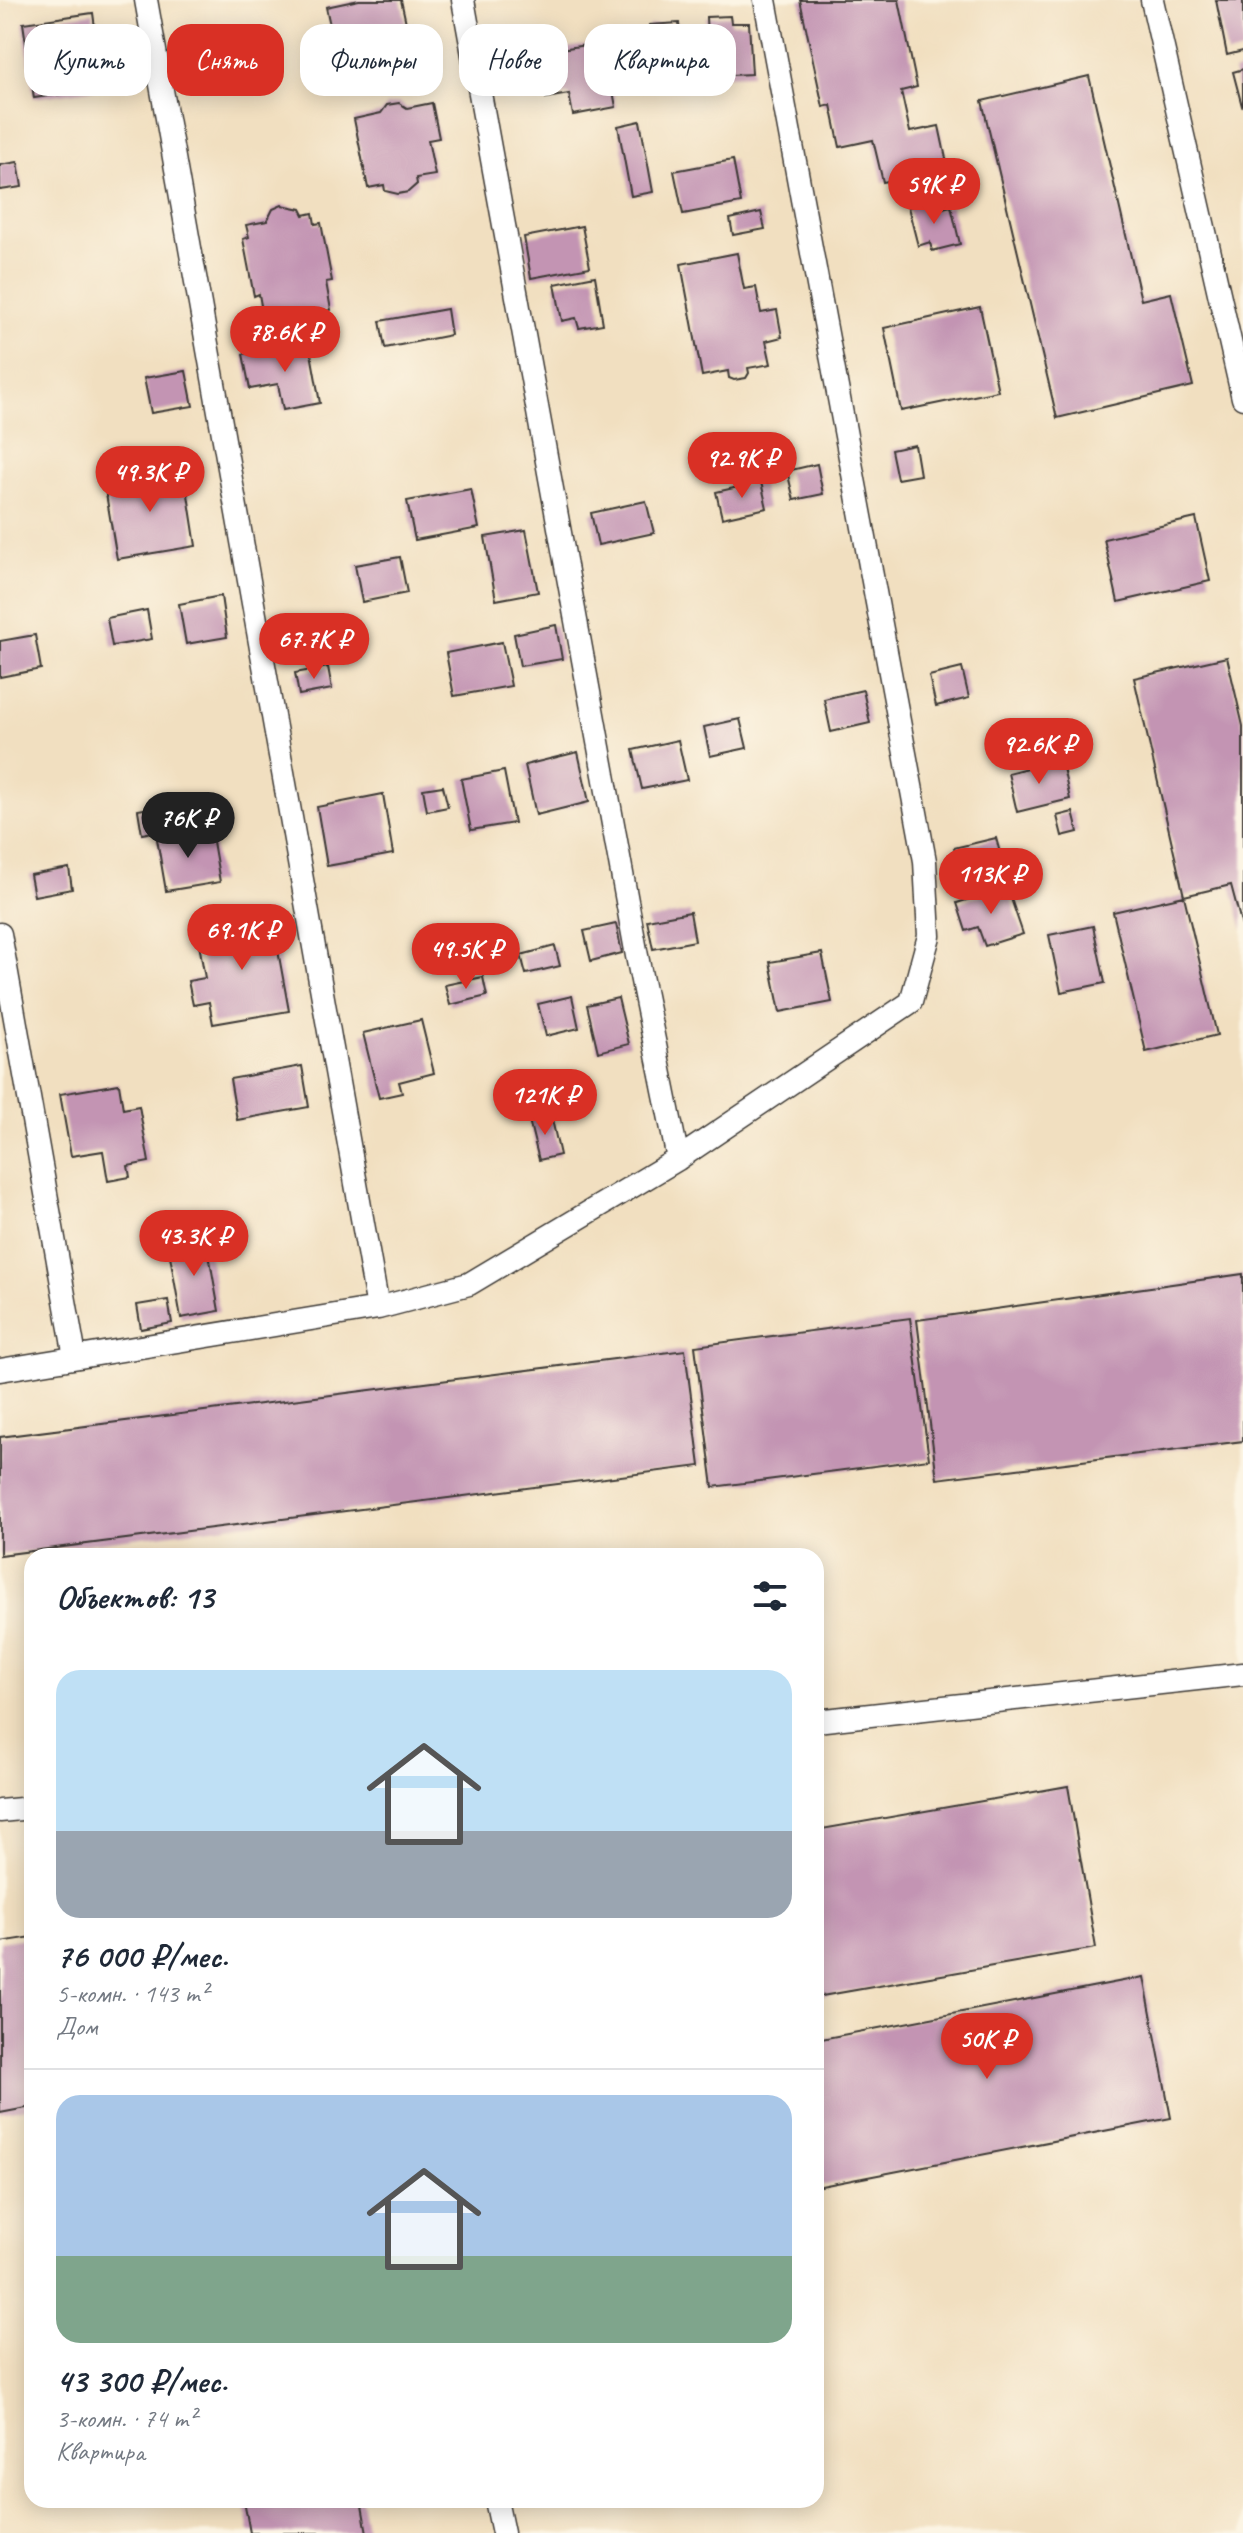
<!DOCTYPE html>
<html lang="ru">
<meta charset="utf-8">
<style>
body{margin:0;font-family:Caveat,sans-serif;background:#f6f6f7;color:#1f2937;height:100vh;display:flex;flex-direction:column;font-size:30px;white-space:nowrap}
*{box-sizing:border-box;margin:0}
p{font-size:26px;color:#747a83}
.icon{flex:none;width:44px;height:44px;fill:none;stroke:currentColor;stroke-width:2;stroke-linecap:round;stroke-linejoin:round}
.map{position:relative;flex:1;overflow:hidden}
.panel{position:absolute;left:24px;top:1548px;width:800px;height:960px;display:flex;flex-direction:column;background:#fff;border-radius:24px;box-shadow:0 4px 20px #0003}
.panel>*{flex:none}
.hud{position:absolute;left:24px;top:24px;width:800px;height:72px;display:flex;gap:16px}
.price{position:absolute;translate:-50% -68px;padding:0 18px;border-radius:28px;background:#d93025;color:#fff;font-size:26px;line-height:52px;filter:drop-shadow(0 2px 4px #0008)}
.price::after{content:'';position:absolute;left:50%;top:48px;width:24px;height:18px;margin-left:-12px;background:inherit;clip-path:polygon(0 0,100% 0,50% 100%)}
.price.active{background:#222;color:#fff}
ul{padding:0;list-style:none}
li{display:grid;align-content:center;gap:16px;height:424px;padding:0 32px}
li+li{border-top:2px solid #e0e1e3}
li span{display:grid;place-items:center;height:248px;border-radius:24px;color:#555}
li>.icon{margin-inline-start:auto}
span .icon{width:144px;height:144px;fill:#fffc;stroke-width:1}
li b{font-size:34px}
h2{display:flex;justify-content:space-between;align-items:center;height:96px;padding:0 32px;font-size:34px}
.pill{padding:0 28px;border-radius:24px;background:#fff;box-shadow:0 4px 20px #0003;font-size:28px;line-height:72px}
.pill.active{background:#d93025;color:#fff}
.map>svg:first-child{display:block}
.building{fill:#c394b3}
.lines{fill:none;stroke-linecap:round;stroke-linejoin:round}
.lane-casing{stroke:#3c3935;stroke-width:25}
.lane{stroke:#fff;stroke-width:22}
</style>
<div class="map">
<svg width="1243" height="2533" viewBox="0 0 1243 2533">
<rect width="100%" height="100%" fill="#fcf5e5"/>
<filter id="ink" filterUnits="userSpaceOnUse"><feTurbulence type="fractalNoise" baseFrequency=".0125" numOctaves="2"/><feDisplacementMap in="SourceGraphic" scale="16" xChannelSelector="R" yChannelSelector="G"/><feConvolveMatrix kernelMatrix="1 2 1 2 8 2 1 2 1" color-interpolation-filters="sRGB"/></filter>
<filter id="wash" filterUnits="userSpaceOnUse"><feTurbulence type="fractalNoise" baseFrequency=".006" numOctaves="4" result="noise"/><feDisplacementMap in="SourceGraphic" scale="32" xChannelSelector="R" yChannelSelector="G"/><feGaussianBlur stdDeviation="1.8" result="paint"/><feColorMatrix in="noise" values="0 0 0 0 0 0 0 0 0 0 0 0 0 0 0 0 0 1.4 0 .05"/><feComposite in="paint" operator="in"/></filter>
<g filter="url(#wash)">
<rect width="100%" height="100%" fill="#f1dfc0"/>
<g id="blocks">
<path class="building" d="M359,0h42l10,46 -73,16 -12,-55z
M800,0h99l18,87 -16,4 9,41 29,-6 9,42 -65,14 -10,-42 -33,7 -9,-42 -8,2z
M1216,0h27v51l-16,4z
M93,13l10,75 -69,10 -11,-75z
M730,16l1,7h18l3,51 -43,2 -3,-59z
M679,23l2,28 -31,2 -1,-28z
M604,42l12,65 -43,8 -4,-21 -23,4 -9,-45z
M1243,69v36l-1,1 -9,-34z
M1089,76l52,224 30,-7 22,93 -136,32 -75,-317z
M399,103l8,5 25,-5 7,35 -11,2 7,35 -19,3 1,6 -9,8 -10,2 -13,-3 -1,-6 -16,3 -14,-69 27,-6 6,-8z
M640,121l13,71 -22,4 -13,-70z
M733,160l8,43 -58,11 -9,-43z
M18,162l4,25 -22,3v-25z
M933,201l2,9 16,-4 9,38 -28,7 -2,-9 -12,4 -10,-39z
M282,205l19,4 3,6 9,-2 2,11 6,-1 11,58 -6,1 5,28 -67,13 -5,-29 -5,2 -11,-57 6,-2 -3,-12 21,-4 6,-12z
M761,212l4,17 -32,6 -3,-16z
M582,226l8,41 -59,11 -7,-41z
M737,253l7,36 12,-2 5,26 16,-3 5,27 -16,4 5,23 -23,4 1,5 -3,5 -12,2 -5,-2 -1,-7 -26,5 -21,-112z
M595,276l8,48 -24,4 -3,-10 -14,3 -7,-37z
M980,307l18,84 -97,20 -17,-83z
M447,309l4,26 -66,13 -5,-27z
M309,342l11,61 -37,7 -5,-26 -28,5 -7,-35z
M186,371l7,35 -42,7 -7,-35z
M915,445l5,30 -23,4 -6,-29z
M817,464l6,30 -29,6 -7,-29z
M184,469l12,77 -79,13 -13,-77z
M761,482l6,26 -45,10 -6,-26z
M471,489l8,39 -64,12 -8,-39z
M646,501l8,32 -56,12 -7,-32z
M1196,518l14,63 -92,21 -14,-63z
M526,530l12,62 -42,8 -11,-63z
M400,557l7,36 -45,9 -7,-37z
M221,596l6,41 -41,7 -7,-40z
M147,610l5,29 -40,7 -5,-28z
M556,625l6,34 -42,7 -6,-32z
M35,635l6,34 -41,8v-36z
M502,642l9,44 -57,10 -8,-43z
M1227,657l16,69v204l-12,-45 -47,11 33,139 -71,17 -33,-140 71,-16 -50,-218z
M328,667l4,22 -33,6 -4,-22z
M962,668l7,30 -33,8 -7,-30z
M863,690l7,33 -39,9 -7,-33z
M740,719l7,29 -37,8 -6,-29z
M678,740l9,40 -45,9 -9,-39z
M578,752l11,50 -53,13 -11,-50z
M1061,759l9,40 -53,13 -9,-39z
M504,771l10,52 -43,7 -10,-51z
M443,786l5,21 -21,4 -4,-22z
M383,794l10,60 -66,12 -10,-59z
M197,800l4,23 -59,11 -4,-24z
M1073,812l5,20 -16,4 -5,-20z
M211,830l9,52 -54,9 -9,-52z
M996,838l10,37 -43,11 -9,-38z
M69,868l3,21 -38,7 -4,-21z
M1007,887l16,47 -38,12 -7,-19 -12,4 -9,-28z
M271,912l18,99 -76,13 -4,-22 -16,3 -5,-24 17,-3 -6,-34 32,-5 -4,-19z
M690,912l5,29 -42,8 -6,-29z
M616,924l6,29 -31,8 -7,-30z
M1093,926l12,57 -44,9 -12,-57z
M555,946l5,20 -34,8 -5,-19z
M822,953l10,49 -52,10 -10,-50z
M483,977l4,19 -37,9 -5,-20z
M572,996l7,32 -33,8 -8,-32z
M618,998l11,46 -31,8 -11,-47z
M421,1020l13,53 -35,9 3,11 -23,5 -16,-65z
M302,1066l7,41 -72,13 -7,-41z
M119,1084l4,25 16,-3 10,56 -21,4 2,11 -22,4 -5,-30 -32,5 -11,-62z
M551,1115l9,40 -21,5 -10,-40z
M206,1237l13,74 -38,7 -13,-74z
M1243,1274v167l-306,38 -20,-159z
M168,1300l4,23 -31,6 -4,-24z
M910,1318l19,141 -216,28 -18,-141z
M685,1350l15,116 -700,89v-118z
M1068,1786l28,162 -280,49v-167z
M32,1937v170l-32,6v-171z
M1144,1977l27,141 -355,69v-147z
M244,2500h117l6,33h-117z"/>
</g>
</g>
<g filter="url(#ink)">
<use href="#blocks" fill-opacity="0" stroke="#3c3935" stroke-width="2"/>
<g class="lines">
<defs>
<path id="lane" d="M146,0l232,1308
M463,0l174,956 41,203
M1152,0l91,398
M0,934l75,423
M0,1370l378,-62 91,-24 209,-125 233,-157 18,-66 -4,-75 -160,-861
M816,1721l427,-47
M0,1811l32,-3
M496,2500l7,33"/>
</defs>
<use href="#lane" class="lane-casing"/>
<use href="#lane" class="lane"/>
</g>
</g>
</svg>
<b class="price" style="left:934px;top:226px">59K ₽</b>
<b class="price" style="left:285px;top:374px">78.6K ₽</b>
<b class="price" style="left:742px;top:500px">92.9K ₽</b>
<b class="price" style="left:150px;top:514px">49.3K ₽</b>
<b class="price" style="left:314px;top:681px">67.7K ₽</b>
<b class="price" style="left:1039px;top:786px">92.6K ₽</b>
<b class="price active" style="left:188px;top:860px">76K ₽</b>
<b class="price" style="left:991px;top:916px">113K ₽</b>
<b class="price" style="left:242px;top:972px">69.1K ₽</b>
<b class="price" style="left:466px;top:991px">49.5K ₽</b>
<b class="price" style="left:545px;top:1137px">121K ₽</b>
<b class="price" style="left:194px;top:1278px">43.3K ₽</b>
<b class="price" style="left:987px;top:2081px">50K ₽</b>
<div class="hud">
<a class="pill">Купить</a>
<a class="pill active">Снять</a>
<a class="pill">Фильтры</a>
<a class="pill">Новое</a>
<a class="pill">Квартира</a>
</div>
<section class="panel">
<h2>Объектов: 13<svg class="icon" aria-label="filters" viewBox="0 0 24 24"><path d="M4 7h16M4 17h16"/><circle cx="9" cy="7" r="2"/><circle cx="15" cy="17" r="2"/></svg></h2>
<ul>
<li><span style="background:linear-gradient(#bfe0f5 65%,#9aa5b1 0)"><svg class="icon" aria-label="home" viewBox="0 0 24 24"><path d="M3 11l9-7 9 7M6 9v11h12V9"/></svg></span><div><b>76 000 ₽/мес.</b><p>5-комн. · 143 m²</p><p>Дом</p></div></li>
<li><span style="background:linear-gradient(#a9c7e8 65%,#7fa58c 0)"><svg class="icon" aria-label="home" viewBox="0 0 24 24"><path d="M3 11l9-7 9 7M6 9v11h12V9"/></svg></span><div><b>43 300 ₽/мес.</b><p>3-комн. · 74 m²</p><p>Квартира</p></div></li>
</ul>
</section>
</div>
